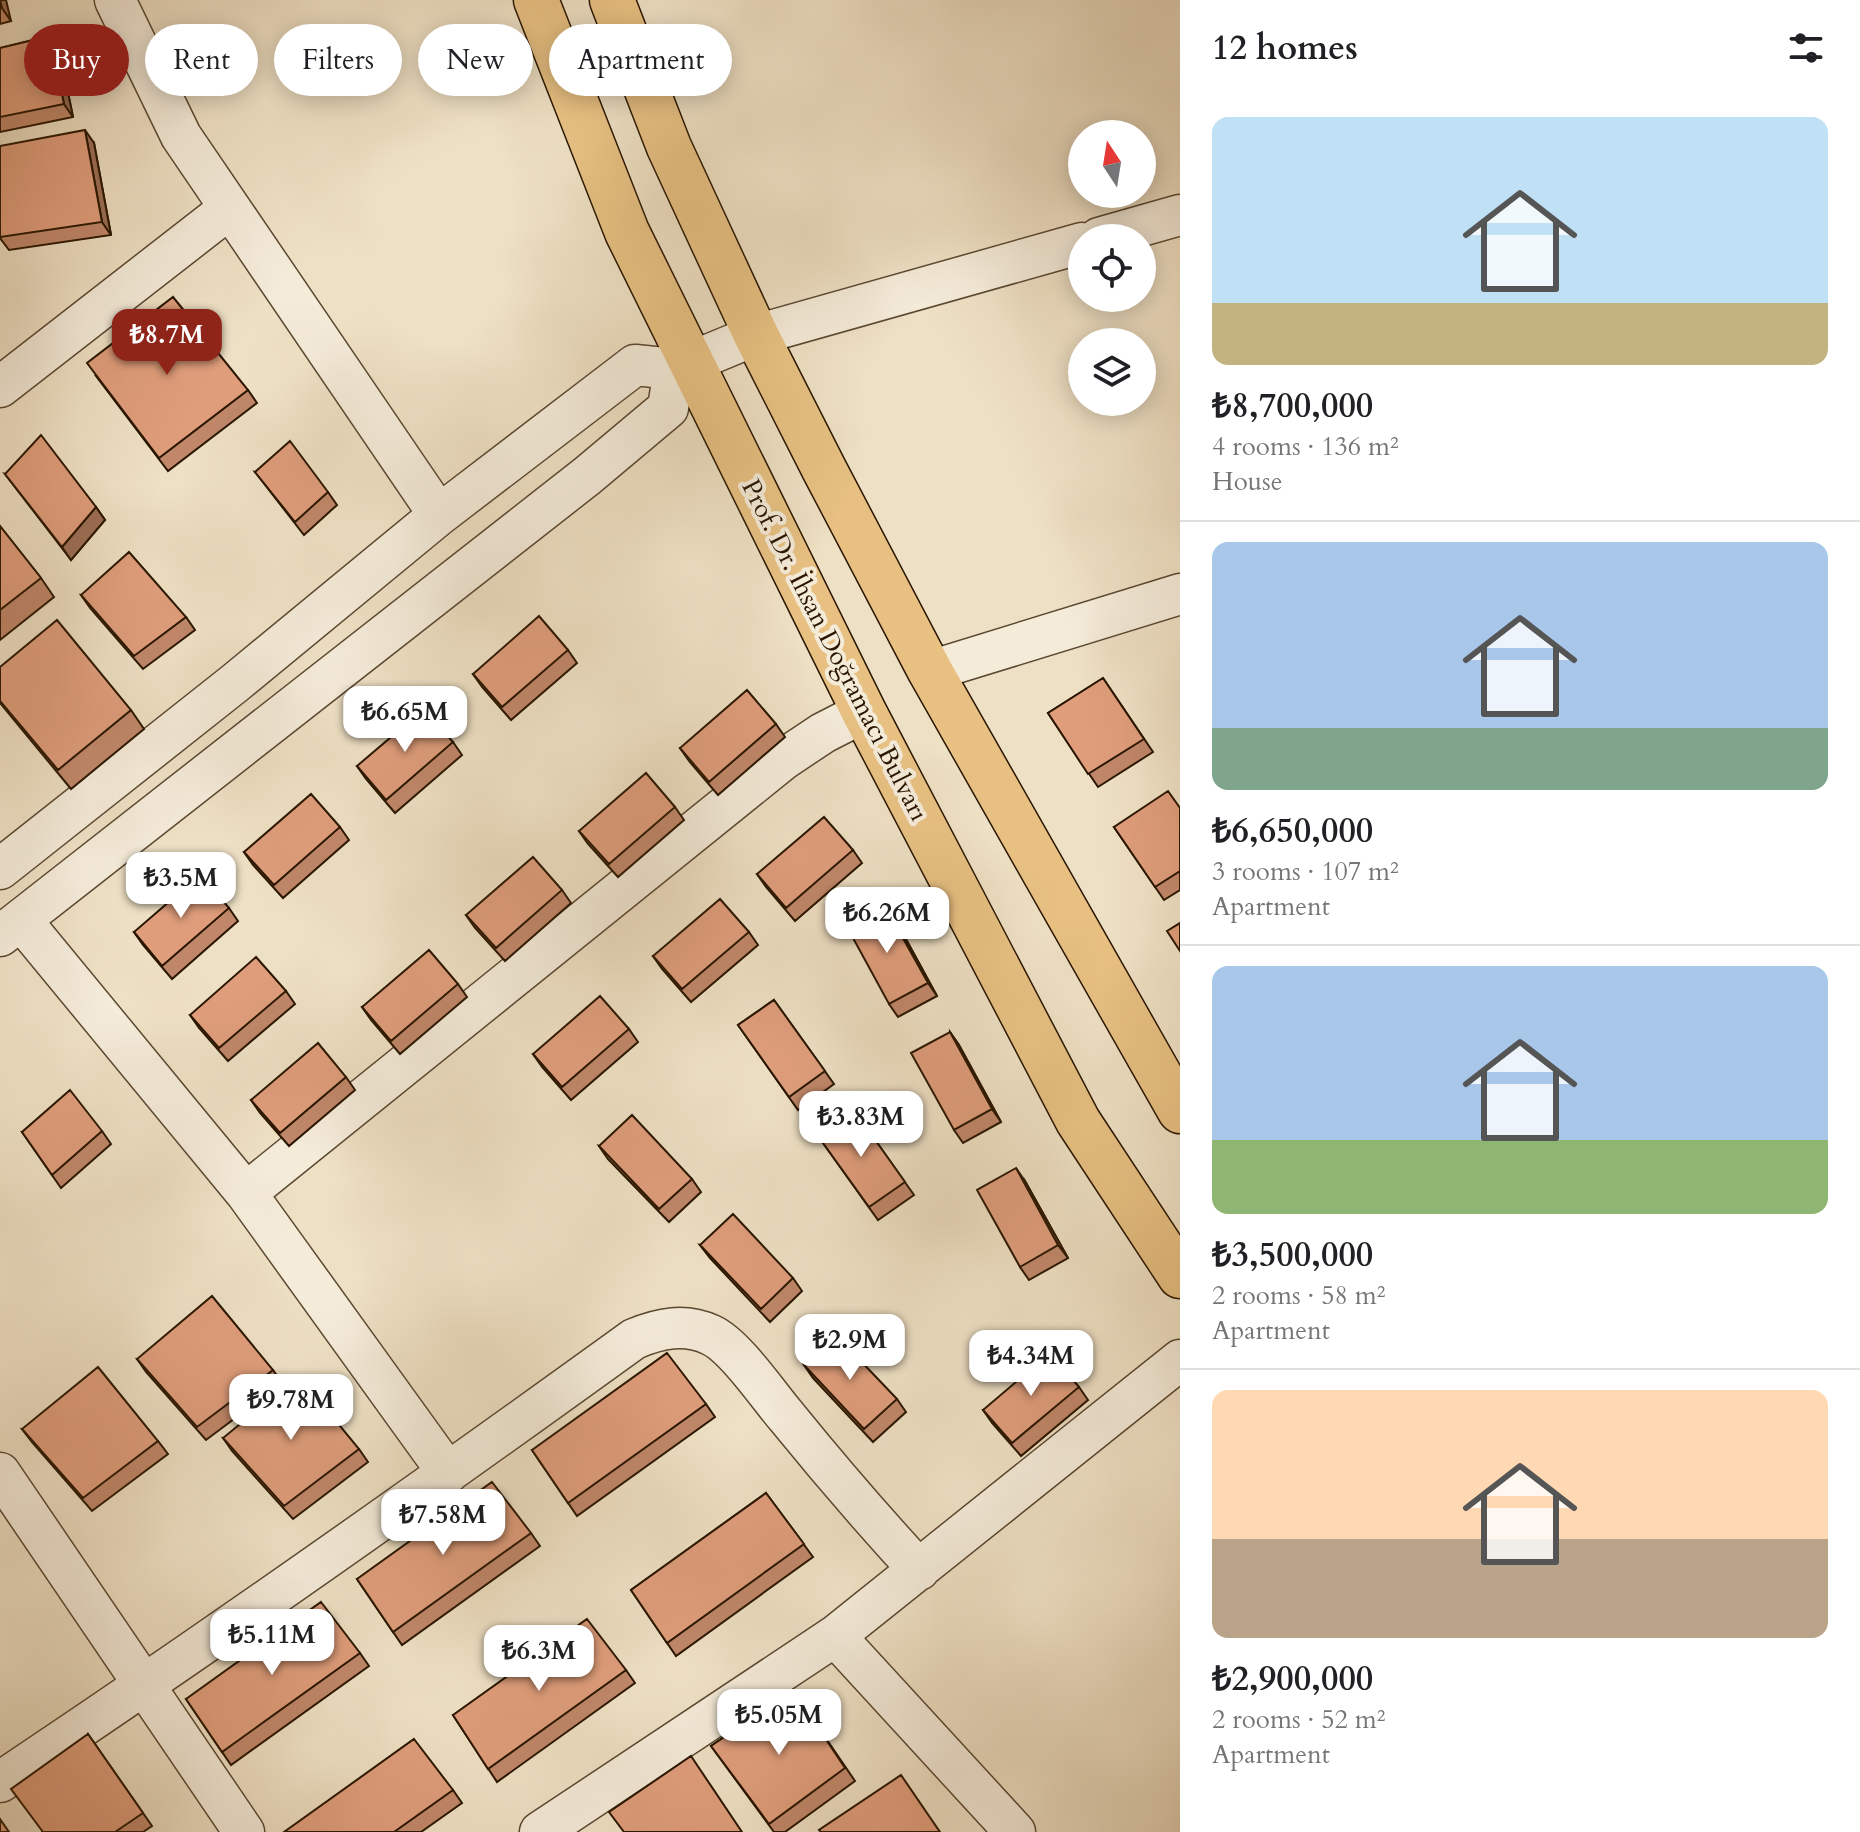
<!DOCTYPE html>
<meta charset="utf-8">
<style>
body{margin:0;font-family:Cardo,serif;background:#f2f2f2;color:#202124;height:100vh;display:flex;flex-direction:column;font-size:30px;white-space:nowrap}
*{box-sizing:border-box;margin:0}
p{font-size:26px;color:#757577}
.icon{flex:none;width:44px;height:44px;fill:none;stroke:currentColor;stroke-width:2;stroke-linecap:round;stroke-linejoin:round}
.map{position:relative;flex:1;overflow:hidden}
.panel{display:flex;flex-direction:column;background:#fff;width:680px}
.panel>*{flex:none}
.top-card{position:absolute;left:24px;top:24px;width:760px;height:72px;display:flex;gap:16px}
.needle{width:52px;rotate:348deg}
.buttons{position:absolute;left:1068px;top:120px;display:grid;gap:16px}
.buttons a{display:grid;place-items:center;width:88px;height:88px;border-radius:50%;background:#fff;box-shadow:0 4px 20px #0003;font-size:40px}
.price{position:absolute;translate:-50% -68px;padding:0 18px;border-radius:16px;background:#fff;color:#222;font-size:26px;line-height:52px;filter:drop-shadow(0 2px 4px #0008)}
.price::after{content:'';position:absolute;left:50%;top:48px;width:24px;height:18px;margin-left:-12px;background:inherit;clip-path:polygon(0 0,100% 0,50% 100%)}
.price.on{background:#8f2418;color:#fff}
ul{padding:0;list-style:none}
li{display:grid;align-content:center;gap:16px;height:424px;padding:0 32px}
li+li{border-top:2px solid #e0e0e0}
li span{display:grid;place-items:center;height:248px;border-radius:16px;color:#555}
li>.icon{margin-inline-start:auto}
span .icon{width:144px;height:144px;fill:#fffc;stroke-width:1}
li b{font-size:34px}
h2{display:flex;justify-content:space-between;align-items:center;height:96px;padding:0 32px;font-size:34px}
.tag{padding:0 28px;border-radius:36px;background:#fff;box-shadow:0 4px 20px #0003;font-size:28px;line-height:72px}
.tag.on{background:#8f2418;color:#fff}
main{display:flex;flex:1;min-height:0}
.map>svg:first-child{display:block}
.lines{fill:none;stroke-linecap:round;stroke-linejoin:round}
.minor-casing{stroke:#5b4831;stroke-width:43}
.major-casing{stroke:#2a1600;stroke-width:47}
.minor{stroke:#f4ebd9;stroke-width:40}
.major{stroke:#e7c082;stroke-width:44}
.wall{fill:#c0876a;stroke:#2a1600;stroke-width:2}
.shaded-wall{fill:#9c6e56;stroke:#2a1600;stroke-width:2}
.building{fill:#df9d7b;stroke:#2a1600;stroke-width:2}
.labels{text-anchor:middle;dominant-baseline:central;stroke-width:8;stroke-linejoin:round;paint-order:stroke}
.street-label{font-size:26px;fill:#2a1600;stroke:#f4ebd9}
</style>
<main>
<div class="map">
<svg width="1180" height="1832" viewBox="0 0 1180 1832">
<rect width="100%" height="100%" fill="#eee0c4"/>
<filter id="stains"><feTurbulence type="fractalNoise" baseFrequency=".0025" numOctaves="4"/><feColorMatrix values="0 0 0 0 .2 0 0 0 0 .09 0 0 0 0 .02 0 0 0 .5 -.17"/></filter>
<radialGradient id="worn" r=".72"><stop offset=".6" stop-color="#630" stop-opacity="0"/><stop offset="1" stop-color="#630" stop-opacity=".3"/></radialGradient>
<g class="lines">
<defs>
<path id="minor" d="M115,0l66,136 258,379
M1099,238l81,-23
M0,387l230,-179
M930,671l250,-77
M0,869l235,-186 204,-168 196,-150 39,4 82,-34 326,-92
M21,920l225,273 202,280
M0,936l587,-460 81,-68 6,-39
M246,1193l538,-434 39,-26 41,-21
M0,1473l244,359
M835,1636l180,196
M0,1782c215,-143 425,-292 634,-443 26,-11 51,-16 77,-4 24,11 57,60 75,81 43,53 87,104 133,154
M540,1832l295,-196 345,-276"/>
<path id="major" d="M536,0l91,232 237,480 214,409 102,155
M612,0l57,147 87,188 68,134 106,202 250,440"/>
</defs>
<use href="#minor" class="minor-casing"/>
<use href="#major" class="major-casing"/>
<use href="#minor" class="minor"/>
<use href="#major" class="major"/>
</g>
<path class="wall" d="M0,0l11,21 -11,3z
M50,36l9,13 14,68 -73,15v-84z
M94,143l17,92 -102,15 -9,-12z
M96,376l152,14 9,13 -89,68z
M255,472l73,20 9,13 -33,30z
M5,474l91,33 9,13 -34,40z
M0,526l41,52 13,19 -54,43z
M81,595l105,22 9,13 -52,39 -53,-61z
M568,650l9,13 -66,57 -29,-33 -9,-13z
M0,667l131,43 13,19 -73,60 -71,-86z
M1103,678l50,74 -55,35 -50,-74z
M776,724l9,13 -67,58 -29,-34 -9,-13z
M453,742l9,13 -67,58 -29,-34 -9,-13z
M675,807l9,13 -66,57 -30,-33 -9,-13z
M1180,808v82l-16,10 -50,-73z
M340,827l9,13 -66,58 -30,-33 -9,-13z
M853,850l9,13 -67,58 -29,-34 -9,-13z
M562,890l9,13 -66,58 -30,-33 -9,-13z
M885,906l10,13 42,77 -39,21 -9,-13z
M229,908l9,13 -66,58 -29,-34 -9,-13z
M749,932l9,13 -67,57 -29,-33 -9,-13z
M458,984l9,13 -67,57 -29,-34 -9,-13z
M286,991l9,13 -67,57 -29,-33 -9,-13z
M774,1000l60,84 -36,26 -60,-85z
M629,1029l9,13 -67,58 -29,-33 -9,-13z
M950,1032l9,13 42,77 -38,21 -9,-13z
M346,1077l9,13 -66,56 -29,-33 -9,-13z
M854,1110l60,85 -36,25 -60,-84z
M102,1131l9,13 -50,44 -39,-56z
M599,1146l93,33 9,13 -32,30 -61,-63z
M1025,1181l43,77 -39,22 -9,-13z
M700,1245l93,33 9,13 -32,31 -60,-64z
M137,1359l136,11 9,13 -76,57 -60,-68z
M804,1365l93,34 9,13 -33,30 -60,-64z
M1079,1387l9,13 -67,56 -29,-33 -9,-13z
M706,1404l9,13 -138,99 -45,-66z
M22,1429l136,12 10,13 -76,57 -60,-69z
M223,1438l136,11 9,13 -75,57 -61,-68z
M766,1493l47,64 -137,99 -45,-66z
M531,1533l9,13 -138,99 -45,-66z
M360,1653l9,13 -138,99 -45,-66z
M626,1670l9,13 -138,99 -44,-67z
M793,1690l62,91 -70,51h-11l-63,-86z
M88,1734l64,92 -9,6h-101z
M453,1790l9,13 -41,29h-137z"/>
<path class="shaded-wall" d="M0,0h6l5,21 -9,-13z
M50,36l9,13 14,68 -9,-13z
M85,130l9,13 17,92 -9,-13z
M96,507l9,13 -34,40 -9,-13z
M885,906l10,13 42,77 -9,-13z
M950,1032l9,13 42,77 -9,-13z
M1016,1168l9,13 43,77 -10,-13z"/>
<path class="building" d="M50,36l14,68 -64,13v-69z
M85,130l17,92 -102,15v-91z
M173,297l75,93 -89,68 -72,-95z
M41,435l55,72 -34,40 -57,-73z
M290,441l38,51 -33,30 -40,-50z
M0,526l41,52 -41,32z
M129,552l57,65 -52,39 -53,-61z
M539,616l29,34 -66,57 -29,-33z
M57,620l74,90 -73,60 -58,-69v-34z
M1103,678l41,61 -56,35 -40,-61z
M747,690l29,34 -67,58 -29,-34z
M424,709l29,33 -67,58 -29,-34z
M646,773l29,34 -66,57 -30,-33z
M1168,791l12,17v63l-25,16 -41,-60z
M311,794l29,33 -66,58 -30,-33z
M824,817l29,33 -67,58 -29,-34z
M533,857l29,33 -66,58 -30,-33z
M200,875l29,33 -67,58 -28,-34z
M720,899l29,33 -67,57 -29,-33z
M885,906l43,77 -39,21 -42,-77z
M1180,923v28l-13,-20z
M429,950l29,34 -67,57 -29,-34z
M256,957l30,34 -67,57 -29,-33z
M600,996l29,33 -67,58 -29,-33z
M774,1000l51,71 -36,26 -51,-72z
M950,1032l42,77 -38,21 -43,-77z
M318,1043l28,34 -66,56 -29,-33z
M70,1090l32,41 -50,44 -30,-43z
M854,1110l51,72 -36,25 -51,-71z
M632,1115l60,64 -33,30 -60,-63z
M1016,1168l42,77 -38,22 -43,-77z
M733,1214l60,64 -32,31 -61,-64z
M212,1296l61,74 -76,57 -60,-68z
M836,1335l61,64 -33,30 -60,-64z
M667,1353l39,51 -138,99 -36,-53z
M1050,1353l29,34 -67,56 -29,-33z
M98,1367l60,74 -75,57 -61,-69z
M299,1376l60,73 -75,57 -61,-68z
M492,1482l39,51 -138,99 -36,-53z
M766,1493l38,51 -137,99 -36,-53z
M321,1602l39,51 -138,99 -36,-53z
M587,1619l39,51 -138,99 -35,-54z
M793,1690l52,78 -76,56 -58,-78z
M88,1734l55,79 -28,19h-72l-32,-43z
M414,1739l39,51 -59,42h-110z
M691,1756l51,76h-118l-15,-20z
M901,1775l39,57h-119l-2,-2z
M0,1819l9,13h-9z"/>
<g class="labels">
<g class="street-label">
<text transform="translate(835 650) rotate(63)">Prof. Dr. İhsan Doğramacı Bulvarı</text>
</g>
</g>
<rect width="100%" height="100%" filter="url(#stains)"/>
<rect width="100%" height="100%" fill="url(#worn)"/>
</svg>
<div class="buttons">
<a><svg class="needle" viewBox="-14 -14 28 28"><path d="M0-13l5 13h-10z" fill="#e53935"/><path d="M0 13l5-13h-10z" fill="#757577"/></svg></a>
<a><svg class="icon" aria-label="locate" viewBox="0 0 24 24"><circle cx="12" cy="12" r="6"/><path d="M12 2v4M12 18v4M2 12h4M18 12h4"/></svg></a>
<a><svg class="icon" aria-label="layers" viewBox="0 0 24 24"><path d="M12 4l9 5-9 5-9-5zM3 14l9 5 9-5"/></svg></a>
</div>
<b class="price on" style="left:167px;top:377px">₺8.7M</b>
<b class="price" style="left:405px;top:754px">₺6.65M</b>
<b class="price" style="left:181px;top:920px">₺3.5M</b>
<b class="price" style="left:887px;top:955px">₺6.26M</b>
<b class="price" style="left:861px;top:1159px">₺3.83M</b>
<b class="price" style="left:850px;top:1382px">₺2.9M</b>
<b class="price" style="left:1031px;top:1398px">₺4.34M</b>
<b class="price" style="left:291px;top:1442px">₺9.78M</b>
<b class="price" style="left:443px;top:1557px">₺7.58M</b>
<b class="price" style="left:272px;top:1677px">₺5.11M</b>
<b class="price" style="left:539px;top:1693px">₺6.3M</b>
<b class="price" style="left:779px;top:1757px">₺5.05M</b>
<div class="top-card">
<a class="tag on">Buy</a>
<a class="tag">Rent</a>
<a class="tag">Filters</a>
<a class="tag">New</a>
<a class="tag">Apartment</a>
</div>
</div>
<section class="panel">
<h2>12 homes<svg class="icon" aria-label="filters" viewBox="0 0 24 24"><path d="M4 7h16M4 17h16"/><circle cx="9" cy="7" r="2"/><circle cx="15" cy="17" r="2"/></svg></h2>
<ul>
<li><span style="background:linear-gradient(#bfe0f5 75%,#c2b280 0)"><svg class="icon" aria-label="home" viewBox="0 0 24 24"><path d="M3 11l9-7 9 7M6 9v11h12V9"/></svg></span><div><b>₺8,700,000</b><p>4 rooms · 136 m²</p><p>House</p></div></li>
<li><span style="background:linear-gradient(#a9c7e8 75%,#7fa58c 0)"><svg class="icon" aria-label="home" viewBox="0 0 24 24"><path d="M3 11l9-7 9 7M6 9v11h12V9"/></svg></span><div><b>₺6,650,000</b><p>3 rooms · 107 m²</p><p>Apartment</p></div></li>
<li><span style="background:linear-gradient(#a9c7e8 70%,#8fb573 0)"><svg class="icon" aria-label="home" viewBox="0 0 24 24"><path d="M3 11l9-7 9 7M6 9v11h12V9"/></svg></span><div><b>₺3,500,000</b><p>2 rooms · 58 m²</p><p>Apartment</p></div></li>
<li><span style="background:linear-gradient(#ffd9b3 60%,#b9a48a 0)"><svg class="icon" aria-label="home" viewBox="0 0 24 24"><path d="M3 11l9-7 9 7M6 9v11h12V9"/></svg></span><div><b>₺2,900,000</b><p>2 rooms · 52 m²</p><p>Apartment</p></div></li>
</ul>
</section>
</main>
